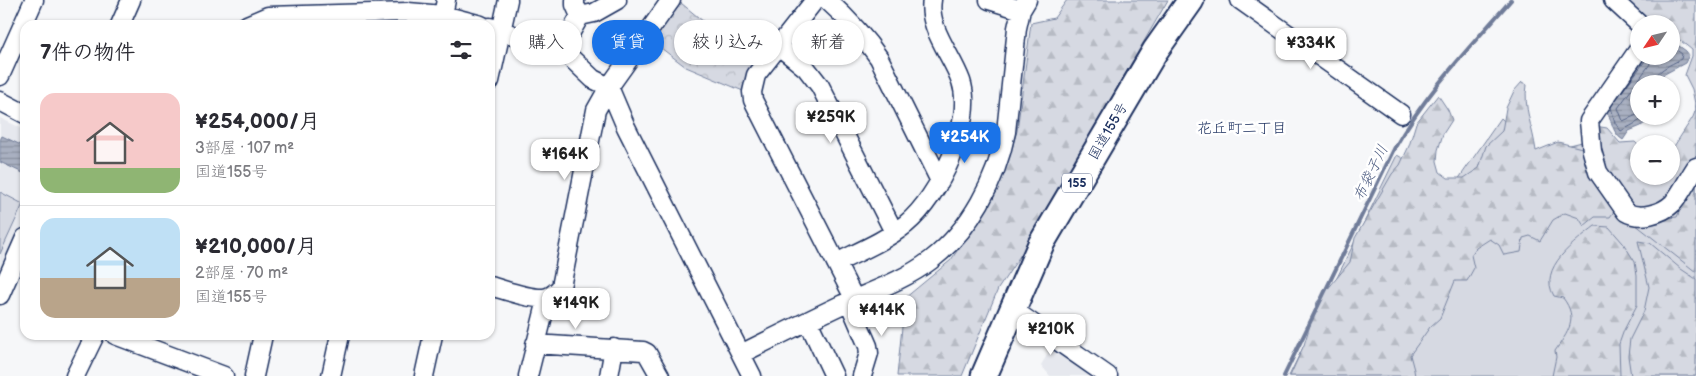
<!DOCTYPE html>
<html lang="ja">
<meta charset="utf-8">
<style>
body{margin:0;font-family:"Balsamiq Sans","Klee One",sans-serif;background:#f7f7f7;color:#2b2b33;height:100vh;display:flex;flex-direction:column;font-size:19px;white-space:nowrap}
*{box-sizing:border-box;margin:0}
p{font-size:16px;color:#7c7c81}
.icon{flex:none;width:28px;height:28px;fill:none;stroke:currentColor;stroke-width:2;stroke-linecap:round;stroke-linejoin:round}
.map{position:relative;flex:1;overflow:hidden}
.side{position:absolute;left:20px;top:20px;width:475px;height:320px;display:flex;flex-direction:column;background:#fff;border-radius:15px;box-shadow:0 1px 4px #0004}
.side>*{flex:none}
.hud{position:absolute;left:510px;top:20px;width:475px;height:45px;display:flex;gap:10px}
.needle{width:32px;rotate:235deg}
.controls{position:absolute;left:1630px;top:15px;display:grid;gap:10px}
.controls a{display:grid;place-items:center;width:50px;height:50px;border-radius:50%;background:#fff;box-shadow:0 1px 4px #0004;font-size:25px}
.price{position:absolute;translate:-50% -42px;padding:0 11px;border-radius:10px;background:#fff;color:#222;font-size:16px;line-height:32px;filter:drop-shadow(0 1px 2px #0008)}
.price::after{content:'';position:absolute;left:50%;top:30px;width:15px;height:11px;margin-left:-8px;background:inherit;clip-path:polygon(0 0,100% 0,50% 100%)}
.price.current{background:#1a73e8;color:#fff}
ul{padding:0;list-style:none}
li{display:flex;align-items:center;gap:15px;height:125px;padding:0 20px}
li+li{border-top:1px solid #e1e1e2}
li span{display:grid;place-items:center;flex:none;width:140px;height:100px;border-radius:15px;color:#555}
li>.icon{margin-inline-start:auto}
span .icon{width:60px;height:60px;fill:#fffc;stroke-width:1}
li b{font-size:21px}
h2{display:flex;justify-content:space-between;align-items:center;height:60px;padding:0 20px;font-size:21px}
.pill{padding:0 18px;border-radius:22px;background:#fff;box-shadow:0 1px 4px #0004;font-size:18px;line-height:45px}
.pill.current{background:#1a73e8;color:#fff}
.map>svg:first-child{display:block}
.built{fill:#e6e8ee}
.grass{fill:#d6d9e2;stroke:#7884a0}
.forest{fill:url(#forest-firs);stroke:#7884a0}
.park{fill:url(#park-crowns);stroke:#7884a0}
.water{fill:url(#water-rules);stroke:#707c99}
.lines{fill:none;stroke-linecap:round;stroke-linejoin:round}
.shore{stroke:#546386;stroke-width:1}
.stream{stroke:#707c99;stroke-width:4}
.minor-casing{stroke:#1b2f5e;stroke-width:21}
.highway-casing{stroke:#1b2f5e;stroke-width:29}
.minor{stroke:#fff;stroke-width:18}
.highway{stroke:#fff;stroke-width:25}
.labels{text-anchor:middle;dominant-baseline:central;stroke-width:5;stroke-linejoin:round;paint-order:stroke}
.shield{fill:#fff;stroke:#5f6d8e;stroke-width:1}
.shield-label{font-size:12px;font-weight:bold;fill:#1b2f5e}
.street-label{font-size:14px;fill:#1b2f5e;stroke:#fff}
.neighbourhood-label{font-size:15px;fill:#1b2f5e;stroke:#fff}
.water-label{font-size:15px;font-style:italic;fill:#4d5c81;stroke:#fff}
</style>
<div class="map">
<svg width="1696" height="376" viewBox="0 0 1696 376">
<defs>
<pattern id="forest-firs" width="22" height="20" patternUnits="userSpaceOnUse" patternTransform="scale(1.25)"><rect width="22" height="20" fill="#d6d9e2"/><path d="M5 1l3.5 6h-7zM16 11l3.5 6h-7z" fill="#b7bbc4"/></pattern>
<pattern id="park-crowns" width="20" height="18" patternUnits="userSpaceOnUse" patternTransform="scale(1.25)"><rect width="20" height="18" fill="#d6d9e2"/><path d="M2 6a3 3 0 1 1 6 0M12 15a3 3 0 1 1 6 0" fill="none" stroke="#b7bbc4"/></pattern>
<pattern id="water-rules" width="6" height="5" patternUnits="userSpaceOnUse" patternTransform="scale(1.25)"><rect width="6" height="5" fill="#a9b0c1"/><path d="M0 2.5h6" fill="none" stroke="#8990a0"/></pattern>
</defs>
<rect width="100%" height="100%" fill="#f6f7f9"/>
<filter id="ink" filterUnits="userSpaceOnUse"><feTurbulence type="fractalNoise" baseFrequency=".02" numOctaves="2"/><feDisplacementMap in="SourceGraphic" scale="10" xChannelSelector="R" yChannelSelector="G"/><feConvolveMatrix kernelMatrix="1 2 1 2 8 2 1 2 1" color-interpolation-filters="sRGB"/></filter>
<g filter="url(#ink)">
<path class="built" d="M0,118l25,12v92l-25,55z
M1053,345l44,31h-47l-9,-11z"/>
<path class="grass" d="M1501,118l37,35 48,-12 21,53 89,-19v201h-407l108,-221 56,32z
M0,192l23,12 -23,50z"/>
<path class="forest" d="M1067,0h101l-72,124 -45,85 -53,80 -36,87h-65l8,-78 46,-38 31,-47 23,-44 12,-38 14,-108 23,-5z
M1622,0h74v109l-4,-20 -7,-14 7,-19v-6l-21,-17v-9c-22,0 -32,-10 -49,-24z
M1522,82l5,3c-4,22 6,43 9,66l22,-9 28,7 29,61 -5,7h-15l-11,9 -5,-8 -14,-5 -12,7 -13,21 -10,-5 -7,2 -2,14 -17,3 -5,-10 -9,-6 -14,9 -5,7 3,13 -7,13h-12l-15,37 -10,9 -20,28 4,15 1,6h-125l14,-31 13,-43 33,-40 5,-24 37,-64 8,-9 9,-19 7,-23 22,-28 10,15 4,10 -9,14 -5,16 -1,11 3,11 8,6h16l15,-10 7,-22 16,-15 4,-23 8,-17z
M1696,109v49l-29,43 -33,10 -32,-41 -7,-44 12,2 13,15 15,-1 4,4v30h32v-25l22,-34z
M1696,175v97l-61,-48v-2l42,-5z
M1595,226l14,1 14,16 12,19 2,13v30l-13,25 -5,14 1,32h-68l4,-19 -1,-6c13,-19 24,-32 8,-53l-9,-2c-17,-28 22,-55 41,-70z
M1638,241l12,2 31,26 15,10v97h-65l-3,-20 2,-17 14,-28 5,-24z"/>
<path class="park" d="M681,3l75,62 -9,10 -4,16 -57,-24 -33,-25z"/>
<path class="water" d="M1671,40l15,11 3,4 -4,8 -24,13 -5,8h-17v32h11l-1,4 -8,6 -12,5 -6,9c-13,-8 -10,-23 -19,-32l38,-52h29z
M2,136l23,11v27l-25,-12v-22z"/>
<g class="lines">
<path class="shore" d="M1652,84c3,-14 19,-19 29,-25l1,-5 -11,-8
M1615,101l30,-40 1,-4
M1611,107l4,16 6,8c7,-4 19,-9 24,-15
M1639,114l-16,7 -5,-13 32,-44 2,-8"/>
<path class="stream" d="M1284,376l110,-227c31,-55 75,-101 117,-149"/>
<defs>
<path id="minor" d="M575,0v5l5,11
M815,0l-59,75 -4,17 1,8 102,200
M827,0c20,18 37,36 52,58l61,123
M989,0l32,10
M1240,0l161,114
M1613,0l26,24
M443,15l3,-15
M120,25l11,-25
M247,25l21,-9 140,-4 35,3 38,10
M490,27l70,24 10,6 23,22 16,8 17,40 126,249
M779,46l27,22 14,18 74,146
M1639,49l-50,72 3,30 6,21 28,40c13,8 36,2 47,-9 8,-9 16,-26 23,-36
M560,51l20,-35 14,-3 23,-13
M0,76l34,-76
M490,81l18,-81
M0,101l25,13
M836,263c24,-12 49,-22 70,-39 33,-27 69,-102 55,-143 -9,-26 -34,-53 -29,-81
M490,286c15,4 39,13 54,12 8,-1 12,-6 17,-11l35,-177 13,-23 62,-87
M0,295l25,-57
M849,302l19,44 1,7 -7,23
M1012,309l96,67
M808,321l26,55
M115,335l109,41
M535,344l108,7 4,2 13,23
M741,354c34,-17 68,-34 102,-50 30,-13 62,-24 88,-44 40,-31 65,-79 75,-128l11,-104 4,-18 6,-10
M75,376l20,-41
M254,376l9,-41
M331,376l9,-41
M424,376l9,-41
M528,376l17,-68v-10
M609,376l5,-28"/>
<path id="highway" d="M984,376l57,-132 114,-193 36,-51"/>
</defs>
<use href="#minor" class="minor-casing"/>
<use href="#highway" class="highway-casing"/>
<use href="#minor" class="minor"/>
<use href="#highway" class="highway"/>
</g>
</g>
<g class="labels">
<rect class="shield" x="1062" y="173.5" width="30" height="19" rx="4"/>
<g class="shield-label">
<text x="1077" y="183">155</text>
</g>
<g class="street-label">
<text transform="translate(1108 131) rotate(-60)">国道155号</text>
</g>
<g class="neighbourhood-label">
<text x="1242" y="128">花丘町二丁目</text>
</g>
<g class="water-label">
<text transform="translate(1371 173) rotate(-64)">布袋子川</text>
</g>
</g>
</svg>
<div class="controls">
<a><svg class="needle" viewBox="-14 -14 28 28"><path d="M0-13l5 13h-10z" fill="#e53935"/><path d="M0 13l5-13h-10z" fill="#7c7c81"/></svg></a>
<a>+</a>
<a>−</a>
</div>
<b class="price" style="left:1311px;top:70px">¥334K</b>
<b class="price" style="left:831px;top:144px">¥259K</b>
<b class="price current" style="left:965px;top:164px">¥254K</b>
<b class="price" style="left:565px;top:181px">¥164K</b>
<b class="price" style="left:576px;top:330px">¥149K</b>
<b class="price" style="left:882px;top:337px">¥414K</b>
<b class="price" style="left:1051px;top:356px">¥210K</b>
<div class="hud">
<a class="pill">購入</a>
<a class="pill current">賃貸</a>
<a class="pill">絞り込み</a>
<a class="pill">新着</a>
</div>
<section class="side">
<h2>7件の物件<svg class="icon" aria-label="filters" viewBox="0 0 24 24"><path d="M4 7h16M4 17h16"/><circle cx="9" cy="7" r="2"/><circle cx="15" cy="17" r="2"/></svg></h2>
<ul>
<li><span style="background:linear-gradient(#f6c9c9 75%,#8fb573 0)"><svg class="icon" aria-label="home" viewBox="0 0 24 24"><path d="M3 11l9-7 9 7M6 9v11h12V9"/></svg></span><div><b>¥254,000/月</b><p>3部屋 · 107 m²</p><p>国道155号</p></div></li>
<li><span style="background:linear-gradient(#bfe0f5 60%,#b9a48a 0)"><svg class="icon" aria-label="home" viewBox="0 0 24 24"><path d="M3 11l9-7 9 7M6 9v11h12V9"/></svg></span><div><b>¥210,000/月</b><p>2部屋 · 70 m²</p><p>国道155号</p></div></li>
</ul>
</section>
</div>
